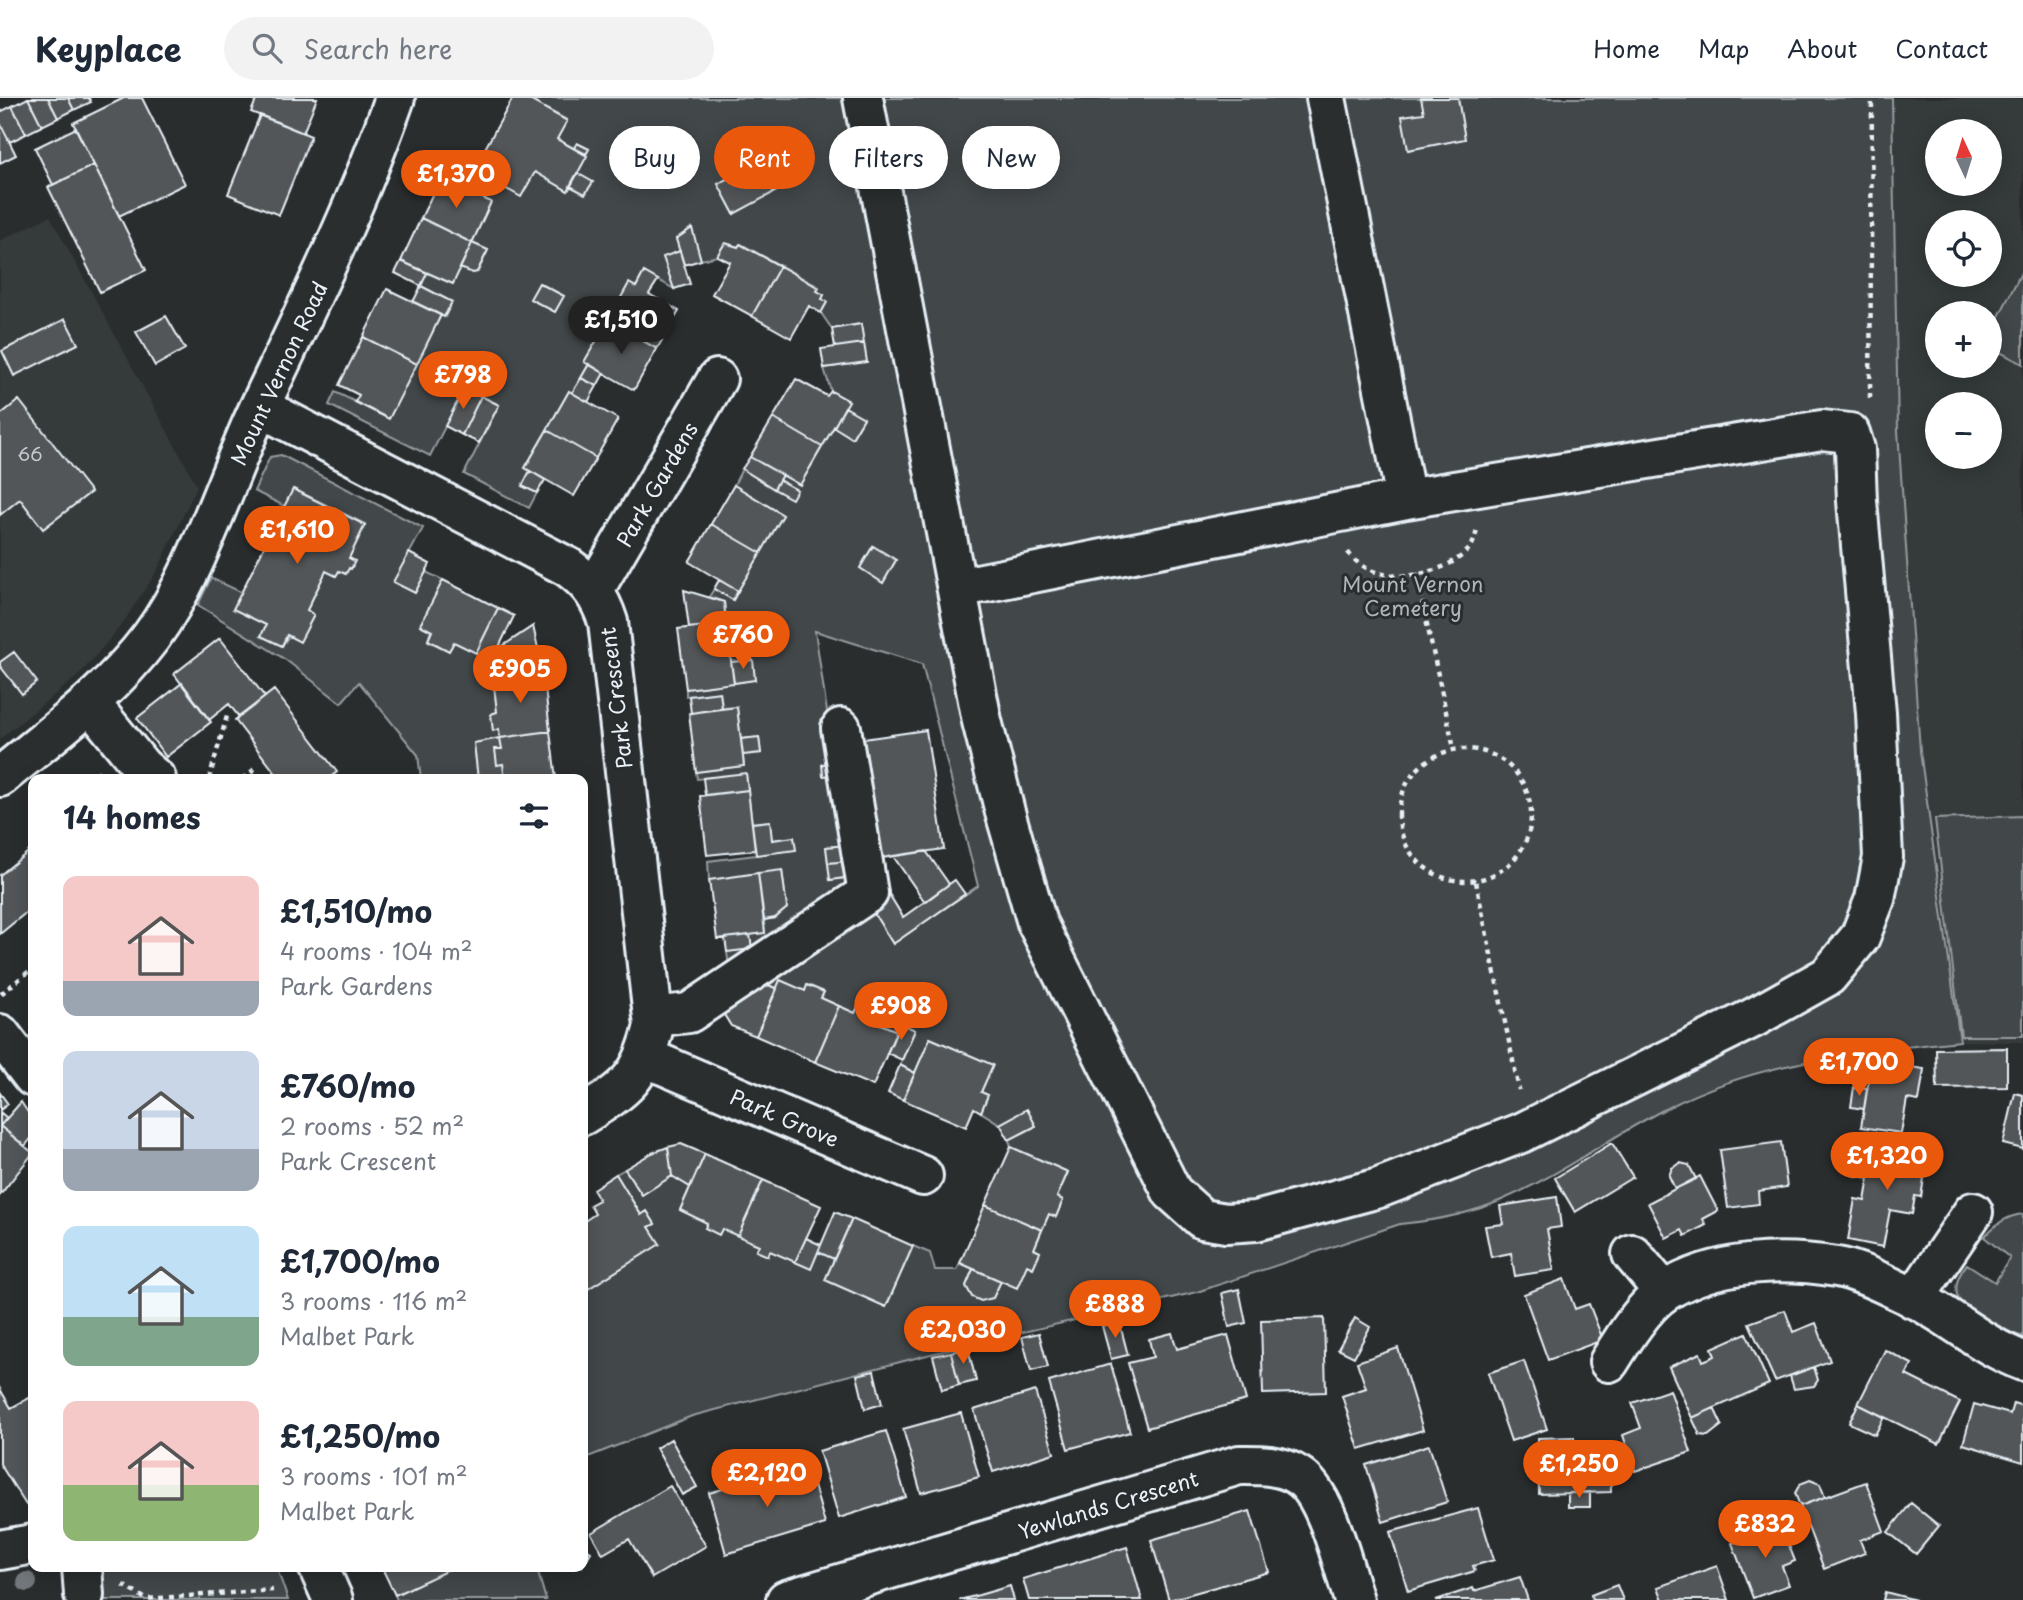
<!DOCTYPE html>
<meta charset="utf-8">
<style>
body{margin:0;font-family:"Playpen Sans",sans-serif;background:#f2f2f3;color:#1f2937;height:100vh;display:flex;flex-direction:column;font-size:26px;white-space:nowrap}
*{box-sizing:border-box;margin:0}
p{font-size:23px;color:#747a83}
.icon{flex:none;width:38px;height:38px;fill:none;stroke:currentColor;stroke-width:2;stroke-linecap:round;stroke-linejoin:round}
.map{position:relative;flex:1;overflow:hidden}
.side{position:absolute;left:28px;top:676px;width:560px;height:798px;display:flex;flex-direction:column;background:#fff;border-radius:14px;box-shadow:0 4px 18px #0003}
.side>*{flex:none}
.hud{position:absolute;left:609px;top:28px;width:665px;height:63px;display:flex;gap:14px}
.needle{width:46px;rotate:356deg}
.fabs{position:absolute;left:1925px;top:21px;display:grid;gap:14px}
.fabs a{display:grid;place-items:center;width:77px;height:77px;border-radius:50%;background:#fff;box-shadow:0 4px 18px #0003;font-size:35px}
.price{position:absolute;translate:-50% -60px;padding:0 16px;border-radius:24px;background:#ea580c;color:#fff;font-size:23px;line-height:46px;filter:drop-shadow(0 2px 4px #0008)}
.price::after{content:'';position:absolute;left:50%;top:42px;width:21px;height:16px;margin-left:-10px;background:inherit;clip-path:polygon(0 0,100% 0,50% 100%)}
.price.selected{background:#222;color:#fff}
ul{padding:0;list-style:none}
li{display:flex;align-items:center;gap:21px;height:175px;padding:0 35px}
li span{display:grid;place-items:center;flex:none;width:196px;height:140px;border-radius:14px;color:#555}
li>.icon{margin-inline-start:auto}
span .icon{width:84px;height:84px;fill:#fffc;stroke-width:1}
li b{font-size:30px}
h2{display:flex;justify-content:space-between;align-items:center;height:84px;padding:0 35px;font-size:30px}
.pill{padding:0 24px;border-radius:32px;background:#fff;box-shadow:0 4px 18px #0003;font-size:24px;line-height:63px}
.pill.selected{background:#ea580c;color:#fff}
header{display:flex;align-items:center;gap:42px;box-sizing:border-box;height:98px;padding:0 35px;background:#fff;border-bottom:2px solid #e0e1e3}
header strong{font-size:33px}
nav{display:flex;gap:38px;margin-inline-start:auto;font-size:24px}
.search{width:490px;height:63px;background:#f2f2f3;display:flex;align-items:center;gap:18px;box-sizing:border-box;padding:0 24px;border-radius:38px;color:#747a83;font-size:26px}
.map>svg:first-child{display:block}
.built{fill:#363a3b;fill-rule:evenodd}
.green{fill:#424648;stroke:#959ca0;stroke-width:2;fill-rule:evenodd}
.building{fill:#535759;stroke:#e8f1f8;stroke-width:2}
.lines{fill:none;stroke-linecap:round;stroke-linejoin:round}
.minor-casing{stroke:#e8f1f8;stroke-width:44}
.path{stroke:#e8f1f8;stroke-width:4.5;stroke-dasharray:5 5;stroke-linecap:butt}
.minor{stroke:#2a2d2e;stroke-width:38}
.tree{fill:#73787b}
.labels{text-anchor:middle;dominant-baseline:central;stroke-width:6;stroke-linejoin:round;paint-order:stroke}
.number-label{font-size:18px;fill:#c3cad0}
.street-label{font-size:21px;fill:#e8f1f8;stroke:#2a2d2e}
.park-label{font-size:21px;fill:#aeb5ba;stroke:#2a2d2e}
</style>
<header>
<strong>Keyplace</strong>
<div class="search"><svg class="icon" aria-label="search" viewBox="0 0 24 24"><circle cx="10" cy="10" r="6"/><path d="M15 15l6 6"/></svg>Search here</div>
<nav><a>Home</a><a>Map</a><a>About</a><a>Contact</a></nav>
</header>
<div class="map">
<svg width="2023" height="1502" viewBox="0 0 2023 1502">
<rect width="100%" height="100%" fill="#2a2d2e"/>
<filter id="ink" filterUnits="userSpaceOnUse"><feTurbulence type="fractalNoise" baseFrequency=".0143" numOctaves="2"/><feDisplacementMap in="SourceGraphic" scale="14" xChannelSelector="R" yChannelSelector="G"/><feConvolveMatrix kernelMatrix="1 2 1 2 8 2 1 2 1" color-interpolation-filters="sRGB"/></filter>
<g filter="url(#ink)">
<path class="built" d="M1892,0h131v944l-63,-1 -40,-290 -22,-320zM1937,33h53v53h-53zM1937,124h53v53h-53zM1937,215h53v53h-53zM1937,306h53v53h-53z
M50,118l147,270 -39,83 -35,54 -43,51 -80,65v-498z"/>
<path class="green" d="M526,0h1366l6,333 22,320 40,290c-99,11 -198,19 -289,65 -57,28 -109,68 -167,93 -31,14 -71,22 -104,25l-203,68 -243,56 -262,68 -109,43v-167l76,-48 -10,-17 6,-4 -8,-11 -6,3 -25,-41 9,-5 17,26 30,-19 18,11 -10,23 79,35 9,11 2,-5 48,1 16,7 -9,21 61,27 27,-61 17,7 5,17h22l3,-7 13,6 -7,17c7,14 12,16 27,12l8,-17 26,-16 6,3 7,-16 -6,-3 15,-35 7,2 7,-16 -6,-3 11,-25 -57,-25 -2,-7 27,-14 -9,-16 -27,14 -19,-12 7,-17 -7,-3 11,-27 -62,-27 -15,35 -15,-8 15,-35 -15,-6 -3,7 -24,-10 2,-7 -17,-7 -3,6 -34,-15 3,-6 -16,-7 -3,6 -28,-2 -21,-10 114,-72 23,36 85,-57 -56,-222 -107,-33 32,214 -21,2 4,33 22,-3 1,7 -124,83 -2,-15 24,-3 -1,-14 15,-2 -1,-13 11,-2 12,-10 -5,-37 -73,9 -1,-19 87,-11 -1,-13 -22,3 -3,-19 -17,2 -6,-49 -49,5 -1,-7 48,-6 -1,-11 18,-2 -2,-16 -18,2 -4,-32 -15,1 -2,-16 -34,4v-7l69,-9 -3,-20 -21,2 -7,-60 -15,-5 5,-8 19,10 50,-84 -49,-30 8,-16 50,30 -13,-19 3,-5 18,10 34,-58 19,10 11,-19 -19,-11 4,-6 -18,-10 -7,-23 42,-6 -6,-38 -28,5 -11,-16 6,-11 -5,-3 2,-4 -7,-4 2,-4 -78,-43 -3,3 -13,-4 -8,13 -16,4 -10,-32 -15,11 4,12 -16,6 10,32 -30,-17 -8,15 -7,-3 -44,77 4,3 -17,29 -3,-2 -44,77 5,3 -7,15 14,7 -8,15 -65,-34 35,-69 -34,-17 -35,68 -101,-51 6,-13 54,26 52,-103 4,2 7,-15 -31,-16 6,-13 25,11 8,-16 13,5 5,-1 10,-22 -16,-7 19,-41 -51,-24 5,-12 24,11 4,-7 48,26 14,-24 32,18 3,-4 16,8 6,-12 -15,-9 12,-24 -12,-6 -3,5 -17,-9 10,-19zM776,54l-42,62 -16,-30zM539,185l24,13 -8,16 -24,-13zM873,448l23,14 -13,22 -23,-14z
M2023,171v95l-33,-17v-13z
M281,357l142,73 -29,54 21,11 11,-21 17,8 -15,61 21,10 5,-9 31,15v20l8,-1 4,36 -6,2 2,16 6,-1 1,9 -26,5 4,36h-57l-3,-24 -59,-73 -18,21 -55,-43 -88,-55 13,-27 30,14 -7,17 32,16 -5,11 21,10 25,-36 19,-39 10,5 3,-5 6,3 4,-16 16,-34 -71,-35 -10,17 -30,-15 16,-34z
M2023,718v220h-62l-26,-217z
M2023,1116v123c-33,-12 -91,-30 -56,-73l28,18 15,-24 -26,-21c12,-13 22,-21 39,-23z
M105,1468h171l12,34h-191l2,-25z
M456,1468h80l10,34h-149l-2,-5z"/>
<path class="building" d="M28,0l14,28 -16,8 -14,-28z
M28,0h20l10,20 -16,8z
M48,0h20l6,12 -16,8z
M68,0h21l2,4 -17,8z
M124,0h18l43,86 -66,32 -46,-93z
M257,0h60l-14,35 -52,-21z
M513,0h13l41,23 -10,18 30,17 -19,35 -33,-19 -14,25 -48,-27z
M1421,0h37l7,41 -57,11 -6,-34 22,-3z
M12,8l14,28 -16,8 -10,-19v-11z
M260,17l51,21 -32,79 -51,-21z
M0,25l16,32 -16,8z
M76,30l18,37 -41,20 -18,-37z
M577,45l12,6 -3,5 -12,-6z
M776,54l17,30 -59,32 -16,-30z
M94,67l52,105 -46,22 -52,-105z
M577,75l16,9 -8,12 -15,-8z
M440,80l51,24 -19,41 -51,-25z
M421,120l51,25 -19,41 -52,-23z
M692,130l9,32 -17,5 -8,-26z
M472,145l16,7 -11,22 -4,1 -13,-5z
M725,145l13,4 2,-3 40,22 -28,50 -40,-22 18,-32 -13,-6z
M680,153l10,33 -16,5 -11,-32z
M401,163l26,12 -6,13 -26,-13z
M780,168l39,22 -2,3 7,4 -2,4 5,3 -6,11 -12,-7 -18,32 -39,-22z
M644,174l14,8 -9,14 30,17 -22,38 -49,-28 21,-38 7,4z
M539,185l25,13 -9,16 -25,-13z
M421,188l31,16 -8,15 -31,-15z
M387,191l54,26 -24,49 -54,-27z
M166,218l19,33 -30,17 -19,-34z
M65,221l13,25 -64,32 -12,-25z
M608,223l49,28 -23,41 -50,-28z
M861,226l3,19 -29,4 -3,-18z
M363,239l54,27 -28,55 -34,-17 4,-7 -20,-10z
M864,245l3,19 -43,6 -3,-19z
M589,266l15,9 -7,13 -16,-8z
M581,280l16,8 -9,16 -16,-9z
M796,281l31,17 4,-5 18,10 -27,46 -49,-29z
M465,289l16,9 -19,39 -17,-9z
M569,293l49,28 -22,39 -49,-28z
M481,298l18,9 -20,38 -17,-8z
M19,302l72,92 -48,37 -23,-30 -20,16v-100z
M845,309l19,11 -12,20 -18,-11z
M773,320l49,29 -22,38 -50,-28z
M547,332l49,28 -22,38 -49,-28z
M750,359l32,18 -8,14 -32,-20z
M530,373l15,9 -8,13 -15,-7z
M779,382l18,10 -5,9 -18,-10z
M734,387l49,30 -22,38 -50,-29z
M293,391l72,36 -16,33 6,3 -4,8 -2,-1 -3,6 -7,-3 -3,5 -10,-5 -19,39 7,5 -14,27 -13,-7 -5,11 -21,-10 5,-11 -33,-16z
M711,426l50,29 -23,38 -49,-29z
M873,448l23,14 -13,23 -23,-15z
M409,455l21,11 -15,29 -22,-11z
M443,482l55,28 -22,45 -22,-11 -5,9 -21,-11 4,-9 -12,-6z
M719,482l19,11 -5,9 -19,-11z
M684,492l40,12 2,22 -37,4z
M498,510l16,8 -16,33 -13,8 -9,-4z
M726,526l8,59 -48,6 -8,-60z
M533,528l10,45 -58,7 -2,-19z
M220,540l45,59 -26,20 -10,-13 -20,16 -35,-46z
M14,554l23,30 -15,12 -22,-28v-4z
M753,562l2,20 -21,3 -3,-21z
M543,573l7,60 -50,7 -1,-9 -6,2 -2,-17 6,-2 -4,-36z
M182,585l29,39 -45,35 -29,-39z
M274,592l63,82 -9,7h-48l-45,-59z
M720,594l2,16 -31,5 -2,-17z
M737,609l7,59 -48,6 -7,-59z
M926,632l18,119 -70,10 -18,-119z
M550,633l6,48h-51l-2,-15 -6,1 -2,-16h7l-2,-11z
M759,639l2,16 -18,2 -2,-16z
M500,640l2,11h-7l2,16 6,-1 2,15h-27l-4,-36z
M835,664l1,12 -13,2 -1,-12z
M98,673l6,8h-15z
M746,675l2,17 -43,5 -2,-17z
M748,692l7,60 -48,5 -7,-59z
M770,723l2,19 22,-3 2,13 -40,5 -4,-32z
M847,747l2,16 -21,2 -2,-16z
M33,750v69l-5,-6 -28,23v-59z
M926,753l23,33 -24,18 -32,-46z
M849,763l3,16 -22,3 -2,-17z
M782,772l5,38 -12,10 -11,2 -6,-47z
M758,775l7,60 -48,6 -8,-59z
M955,782l10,14 -72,50 -23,-37 19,-13 14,23z
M750,837l2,14 -25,3 -2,-14z
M756,881l21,10 -21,47 -25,-10 -13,-21z
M780,882l25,11 2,-6 17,7 -3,6 18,8 -24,56 -59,-26z
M839,908l16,7 3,-6 18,7 -3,7 24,10 -24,55 -58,-24z
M900,925l15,7 -13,30 -15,-7z
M930,940l63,27 -12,27 7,3 -7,17 -7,-4 -8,19 -63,-27z
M2007,950v39l-70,1 -1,-39z
M1872,963l52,8 -5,32 -12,-2 -6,34 -40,-6z
M900,967l15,8 -12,27 -15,-7z
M1854,989l13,1 -3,21 -13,-2z
M0,995l8,11 -8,6z
M2015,995l8,2v54l-20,-5z
M21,1004l12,18v16l-8,10 -25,-20z
M1027,1011l9,17 -27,14 -9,-16z
M0,1014l7,6 -7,8z
M0,1028l33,27 -33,42z
M1781,1044l6,45 -29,4 1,13 -31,4 -8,-58z
M1612,1045l21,34 -58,35 -20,-34z
M1875,1045l48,8 -4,26 5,1 -3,19 -6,-1 -3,18 -22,-4 -7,37 -35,-7 7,-41 10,2z
M681,1046l24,10 -15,33 -18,-11 -4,-29z
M668,1049l4,29 -30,19 -17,-26 27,-16z
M1011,1049l57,25 -11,25 6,3 -7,17 -7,-3 -7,16 -57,-25z
M1859,1049l15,2 -5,29 -17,-3 -6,-9 2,-14z
M705,1056l58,26 -25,56 -16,-7 -3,6 -14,-7 2,-5 -27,-13z
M1680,1065l9,2 7,14 -21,10 -6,-13 3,-8z
M616,1076l25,41 6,-4 8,13 -6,3 11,17 -77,48v-70l12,-8 -5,-9 9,-5 -6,-11z
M1700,1078l18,35 -15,8 3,6 -21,11 -3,-6 -16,8 -18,-35z
M763,1082l58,26 -26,56 -25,-11 -2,5 -12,-5 3,-6 -21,-9z
M1557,1099l4,30 -14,2 7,41 -39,6 -4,-23 -20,4 -6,-31 18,-2 -3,-18z
M985,1107l57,25 -8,19 6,3 -7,16 -6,-3 -10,23 -57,-25z
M835,1114l17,7 -18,40 -16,-7z
M852,1121l61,27 -27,61 -61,-27z
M806,1140l15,7 -10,24 -16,-7z
M973,1171l28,12 -8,17 -12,3 -9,-4 -6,-11z
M1564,1181l11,30 14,-5 14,36 -55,20 -24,-66z
M1239,1191l7,34 -17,4 -7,-34z
M1785,1212l8,22 23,-9 14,38 -55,20 -26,-58z
M1324,1220l2,74 -63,2 -2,-74z
M1355,1220l15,9 -16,30 -16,-8z
M1119,1223l9,34 -17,4 -9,-33z
M1039,1235l9,34 -17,4 -9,-34z
M1172,1235l5,16 51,-14 18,65 -99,28 -19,-65 25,-6 -4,-18z
M1746,1235l23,51 -77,34 -23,-51 31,-14 3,8 5,-2 7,-3 -3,-8z
M968,1250l8,33 -17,4 -8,-33z
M1398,1250l25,82 -64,19 -17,-53 24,-8 -9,-26z
M1885,1252l27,14 -6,11 54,27 -21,42 -81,-40z
M951,1254l8,33 -17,5 -9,-34z
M1524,1263l23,68 -36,12 -23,-68z
M1111,1266l19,68 -62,17 -19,-67z
M1814,1269l4,13 -4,6 -20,3 -4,-13z
M874,1273l8,33 -17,5 -8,-34z
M0,1291l11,19 22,-12v105l-7,4 -26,-41z
M1670,1292l21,62 -56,19 -12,-36 18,-7 -9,-25z
M1035,1293l19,62 -61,19 -19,-62z
M2013,1305l10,3v56l-60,-18 11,-40 36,10z
M1858,1306l26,13 -9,18 -26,-12z
M1714,1310l8,17 -14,11 -8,-1 -8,-17z
M961,1315l18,64 -58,16 -18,-64z
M886,1333l20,66 -67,21 -20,-67z
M1574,1339v13h36l1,42 -72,2 -1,-56z
M671,1341l26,48 -15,8 -26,-47z
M1429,1347l18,57 -64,20 -17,-57z
M808,1366l17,60 -99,30 -17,-61z
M1810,1382l10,4 5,13 -25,9 -5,-13 5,-9z
M1866,1384l18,49 -24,9 5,13 -41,16 -24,-63z
M670,1388l36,60 -54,32 -23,-39 -26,15 -12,-21z
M1590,1394v15h-22v-14z
M1911,1405l28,23 -23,28 -28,-22z
M1759,1408l10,4 6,17 -24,10 -7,-18 5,-8z
M1478,1410l16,52 -21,6 2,5 -67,20 -18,-59z
M1250,1413l19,61 -100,28 -18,-60z
M1781,1427l14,36 -13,5 7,19 -36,13 -21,-55z
M583,1449l8,5 -8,13z
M1127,1449l15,53h-113l-6,-21z
M381,1468h61l2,6 -49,23z
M1717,1468l12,34h-66l-5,-13z
M1520,1479l8,23h-92l37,-12 1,3z
M1617,1487l6,15h-31l-1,-5z
M1010,1488l4,14h-55l20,-5z
M1885,1494l31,8h-33z"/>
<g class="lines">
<defs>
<path id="minor" d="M863,0l119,623 23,91 32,111 135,269 30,27 24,4 30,-2 123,-33 142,-55 234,-116 73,-41 32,-39 15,-38 8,-42 -7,-144 -19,-212 -2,-52 -5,-16 -28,-3 -416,69 -449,89
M1326,0l80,401
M260,309l308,160c21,15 32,30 40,55l46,404c-13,53 -27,62 -71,89
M594,492l123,-211
M90,605l52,64 14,12
M0,679c53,-44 109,-84 151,-140 47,-64 74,-157 108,-229 49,-103 98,-202 136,-310
M653,919l36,-4 179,-120 -27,-165
M0,936l33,43
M647,960l276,118
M1632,1156l32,38
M1914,1201l59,-87
M1609,1264c13,-21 35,-57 57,-71 48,-31 115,-33 171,-24 24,4 53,20 75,30 39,19 70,49 111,64
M0,1452l33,-6
M82,1468l2,29
M318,1468l15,34
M786,1502l453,-135c19,0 40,-1 58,10 30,17 46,92 57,125"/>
</defs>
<use href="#minor" class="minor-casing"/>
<path class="path" d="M1870,300l2,-300
M1348,454c26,37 94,27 122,-4 4,-5 6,-15 8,-21
M1416,475l38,176
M1399 717a66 66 0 1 1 132 0a66 66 0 1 1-132 0Z
M209,681l18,-63
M243,681l15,-13
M1476,784l43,208
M1,896l32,-26
M123,1487l23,14 127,-9"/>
<use href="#minor" class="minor"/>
</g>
<circle class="tree" cx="27" cy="1484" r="10"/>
</g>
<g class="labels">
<g class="number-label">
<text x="30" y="355">66</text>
</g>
<g class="street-label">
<text transform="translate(278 275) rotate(-65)">Mount Vernon Road</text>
<text transform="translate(656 386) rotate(-60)">Park Gardens</text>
<text transform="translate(615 600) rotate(-97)">Park Crescent</text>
<text transform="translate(785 1019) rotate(23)">Park Grove</text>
<text transform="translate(1108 1406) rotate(-17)">Yewlands Crescent</text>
</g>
<g class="park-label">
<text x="1413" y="485">Mount Vernon<tspan x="1413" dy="24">Cemetery</tspan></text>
</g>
</g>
</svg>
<div class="fabs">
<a><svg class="needle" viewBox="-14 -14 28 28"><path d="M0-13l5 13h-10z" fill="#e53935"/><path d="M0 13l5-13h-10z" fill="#747a83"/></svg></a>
<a><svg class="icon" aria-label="locate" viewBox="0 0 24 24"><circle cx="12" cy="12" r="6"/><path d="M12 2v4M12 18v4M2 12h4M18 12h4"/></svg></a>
<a>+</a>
<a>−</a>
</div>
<b class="price" style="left:456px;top:112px">£1,370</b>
<b class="price selected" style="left:621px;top:258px">£1,510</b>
<b class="price" style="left:463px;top:313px">£798</b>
<b class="price" style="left:297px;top:468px">£1,610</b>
<b class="price" style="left:743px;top:573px">£760</b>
<b class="price" style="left:520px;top:607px">£905</b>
<b class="price" style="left:901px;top:944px">£908</b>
<b class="price" style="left:1859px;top:1000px">£1,700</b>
<b class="price" style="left:1887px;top:1094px">£1,320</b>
<b class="price" style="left:1115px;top:1242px">£888</b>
<b class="price" style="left:963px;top:1268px">£2,030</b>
<b class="price" style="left:1579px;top:1402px">£1,250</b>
<b class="price" style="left:767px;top:1411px">£2,120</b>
<b class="price" style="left:1765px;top:1462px">£832</b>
<div class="hud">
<a class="pill">Buy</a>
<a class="pill selected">Rent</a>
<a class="pill">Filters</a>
<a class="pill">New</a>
</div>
<section class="side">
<h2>14 homes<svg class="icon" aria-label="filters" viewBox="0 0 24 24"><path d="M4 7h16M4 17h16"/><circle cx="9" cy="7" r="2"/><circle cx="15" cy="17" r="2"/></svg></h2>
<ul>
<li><span style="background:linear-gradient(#f6c9c9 75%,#9aa5b1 0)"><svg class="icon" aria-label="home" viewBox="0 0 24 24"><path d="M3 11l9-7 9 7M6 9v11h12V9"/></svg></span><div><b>£1,510/mo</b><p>4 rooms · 104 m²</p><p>Park Gardens</p></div></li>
<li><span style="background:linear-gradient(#c9d6e8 70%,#9aa5b1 0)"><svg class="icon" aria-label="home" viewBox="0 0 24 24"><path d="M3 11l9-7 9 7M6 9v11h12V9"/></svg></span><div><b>£760/mo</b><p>2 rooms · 52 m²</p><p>Park Crescent</p></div></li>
<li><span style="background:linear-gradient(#bfe0f5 65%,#7fa58c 0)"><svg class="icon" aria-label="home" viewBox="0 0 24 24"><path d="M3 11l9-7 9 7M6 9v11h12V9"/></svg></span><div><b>£1,700/mo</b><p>3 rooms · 116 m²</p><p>Malbet Park</p></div></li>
<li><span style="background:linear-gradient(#f6c9c9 60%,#8fb573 0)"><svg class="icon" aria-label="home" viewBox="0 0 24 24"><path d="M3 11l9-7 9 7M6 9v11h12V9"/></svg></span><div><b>£1,250/mo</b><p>3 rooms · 101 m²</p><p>Malbet Park</p></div></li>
</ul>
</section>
</div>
